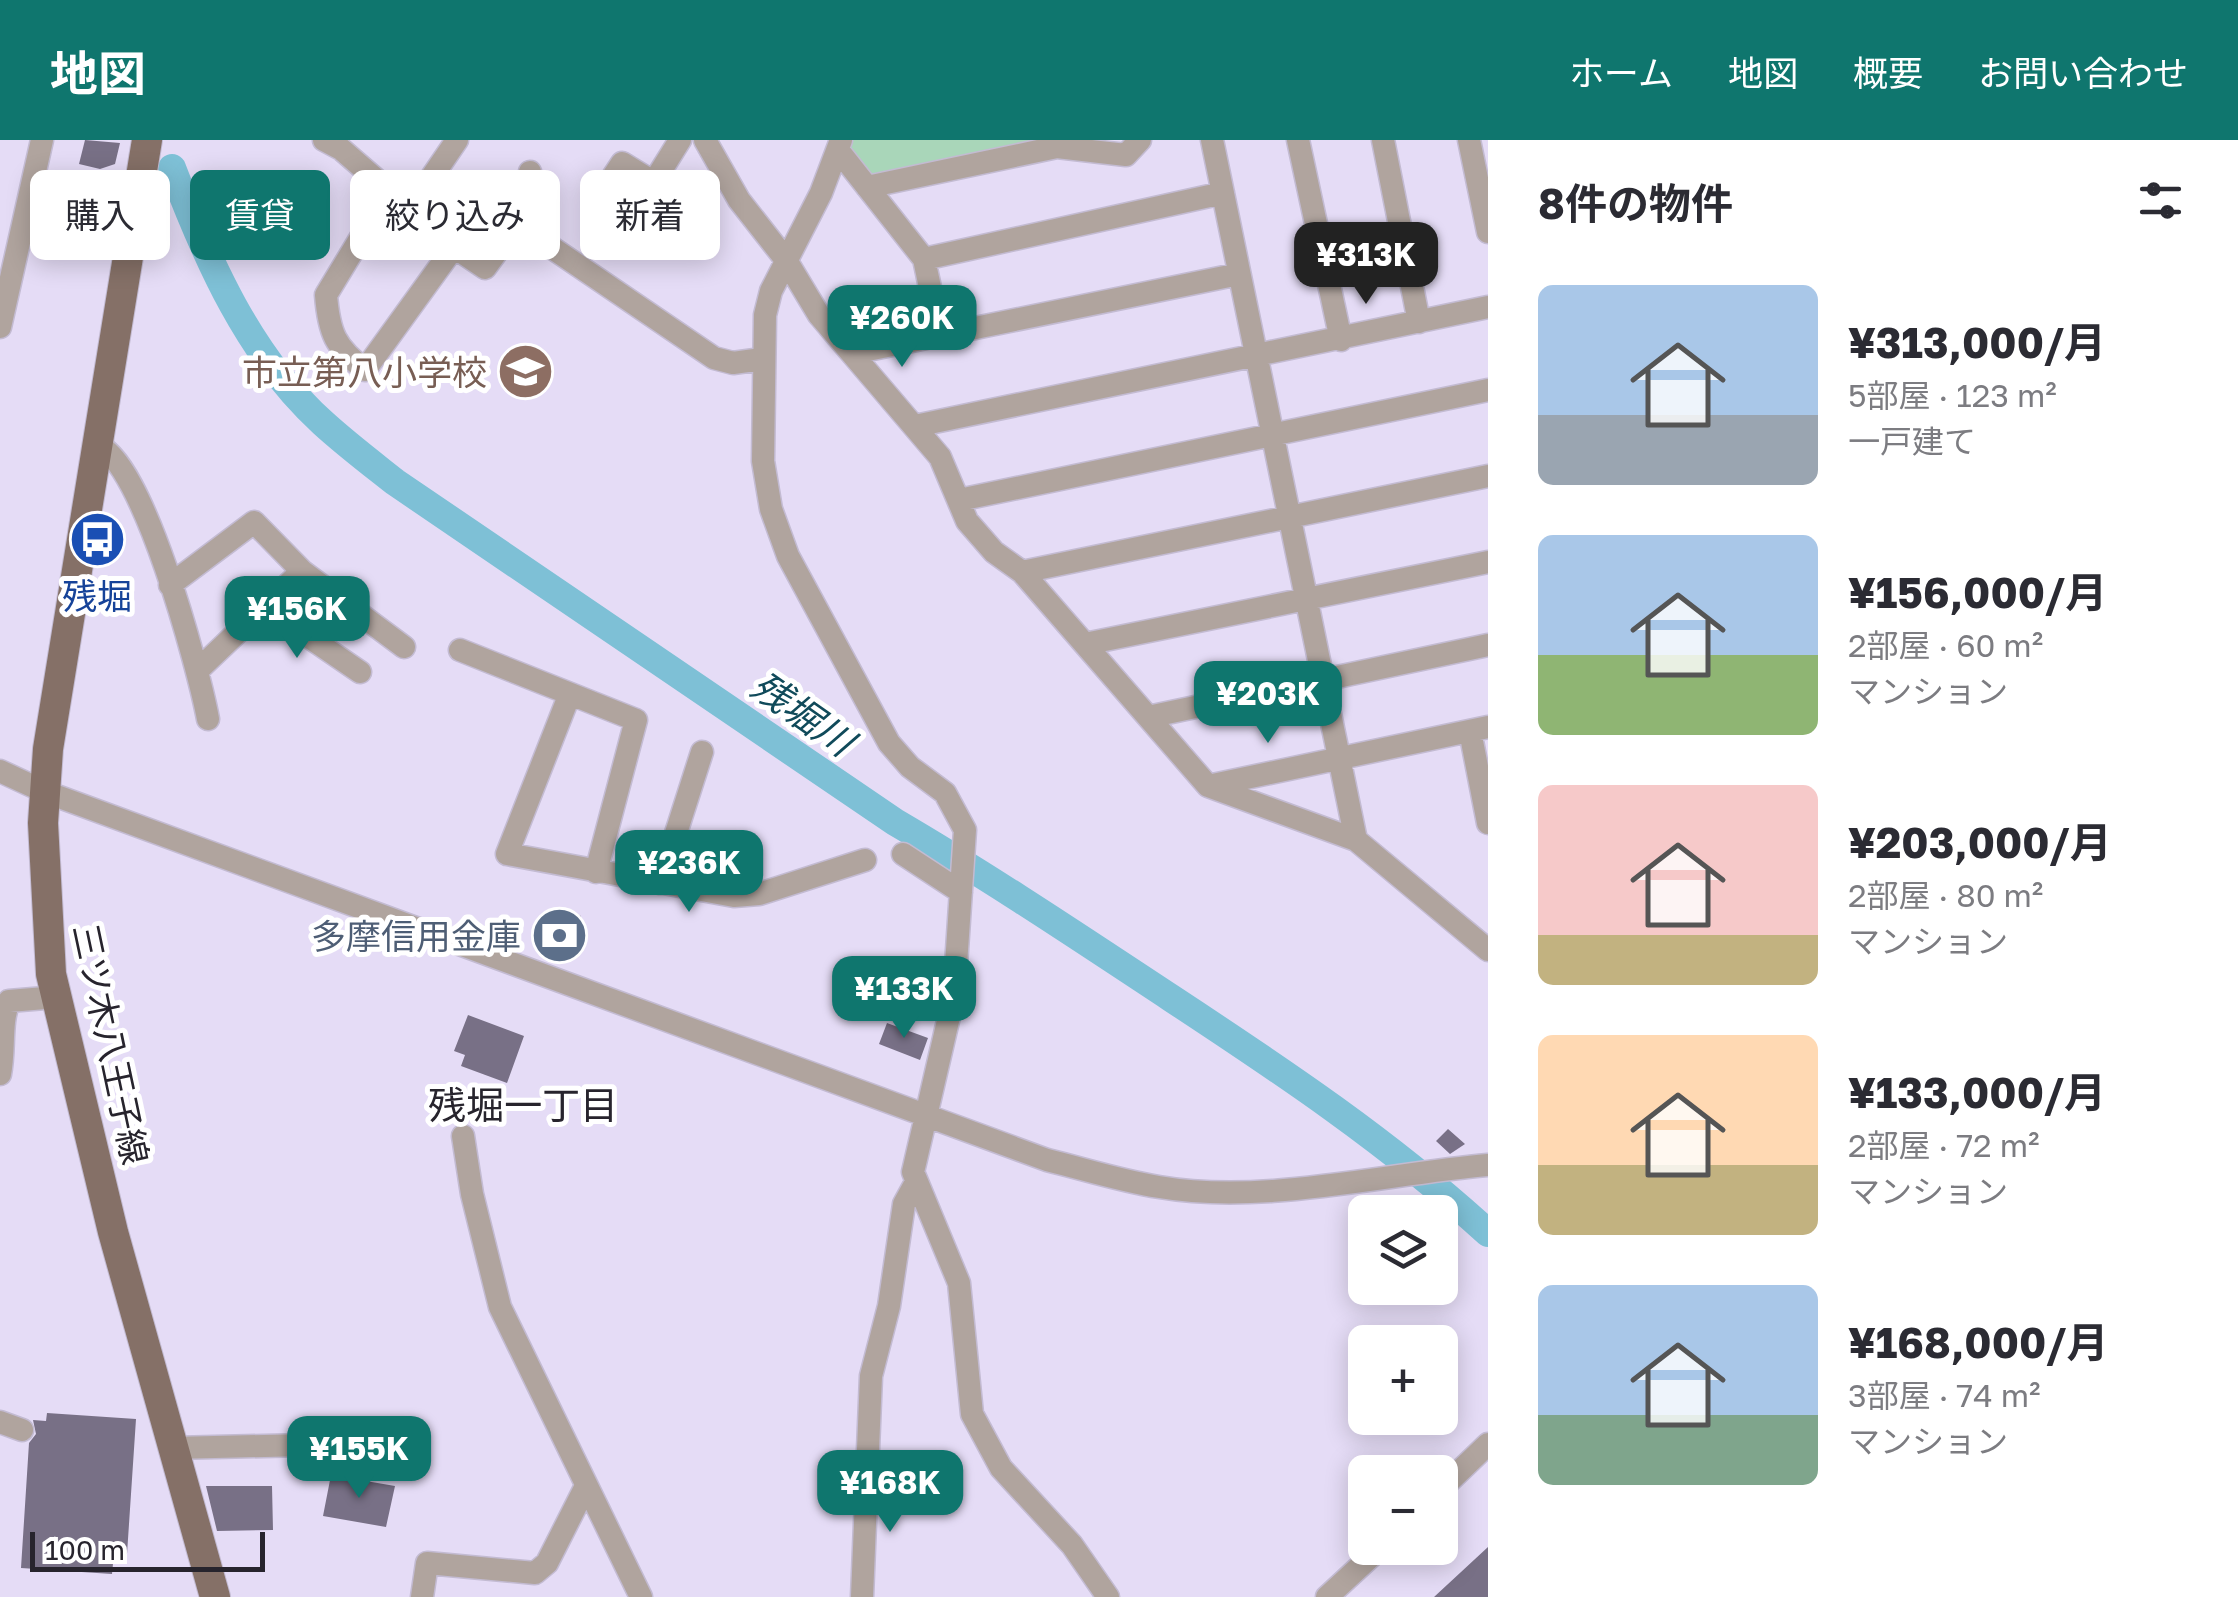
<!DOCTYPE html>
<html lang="ja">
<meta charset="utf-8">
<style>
body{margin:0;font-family:"Golos Text","Noto Sans JP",sans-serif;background:#f2f2f3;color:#2b2b33;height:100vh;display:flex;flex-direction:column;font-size:38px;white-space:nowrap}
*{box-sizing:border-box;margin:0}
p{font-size:32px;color:#7c7c81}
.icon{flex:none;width:55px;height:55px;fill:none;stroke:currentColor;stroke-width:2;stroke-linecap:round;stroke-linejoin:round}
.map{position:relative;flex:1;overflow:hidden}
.sheet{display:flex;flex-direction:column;background:#fff;width:750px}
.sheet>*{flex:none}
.top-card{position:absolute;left:30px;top:30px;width:950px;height:90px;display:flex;gap:20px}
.fabs{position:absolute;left:1348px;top:1055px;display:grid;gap:20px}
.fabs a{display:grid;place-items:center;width:110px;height:110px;border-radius:15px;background:#fff;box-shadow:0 5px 25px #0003;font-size:50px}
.scale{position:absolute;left:30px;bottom:25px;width:235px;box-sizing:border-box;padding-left:10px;border:5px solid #27242d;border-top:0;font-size:28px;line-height:35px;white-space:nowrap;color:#27242d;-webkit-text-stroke:8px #fff;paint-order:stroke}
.price{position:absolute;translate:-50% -85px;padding:0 22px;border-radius:20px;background:#0f766e;color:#fff;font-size:32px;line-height:65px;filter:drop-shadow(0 2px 5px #0008)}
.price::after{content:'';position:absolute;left:50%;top:60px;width:30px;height:22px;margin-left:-15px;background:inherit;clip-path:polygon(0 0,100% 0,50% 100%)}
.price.selected{background:#222;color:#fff}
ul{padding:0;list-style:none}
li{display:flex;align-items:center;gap:30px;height:250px;padding:0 50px}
li span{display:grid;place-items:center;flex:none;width:280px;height:200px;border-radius:15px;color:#555}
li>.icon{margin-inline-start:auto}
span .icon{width:120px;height:120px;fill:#fffc;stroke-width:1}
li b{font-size:42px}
h2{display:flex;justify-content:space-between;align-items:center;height:120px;padding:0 50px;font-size:42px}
.chip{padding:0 35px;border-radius:15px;background:#fff;box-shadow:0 5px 25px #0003;font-size:35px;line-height:90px}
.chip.selected{background:#0f766e;color:#fff}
header{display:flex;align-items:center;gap:60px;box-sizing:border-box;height:140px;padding:0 50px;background:#0f766e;color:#fff}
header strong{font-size:48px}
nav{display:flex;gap:55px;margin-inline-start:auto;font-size:35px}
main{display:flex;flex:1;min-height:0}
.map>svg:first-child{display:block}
.green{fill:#a9d6b9}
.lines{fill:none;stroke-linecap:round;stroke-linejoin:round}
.river{stroke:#7ec0d6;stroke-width:28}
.building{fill:#787086}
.minor-casing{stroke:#c3bbd2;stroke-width:25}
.major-casing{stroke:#c3bbd2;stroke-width:32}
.minor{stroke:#b0a49e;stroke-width:22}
.major{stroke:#857067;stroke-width:30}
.labels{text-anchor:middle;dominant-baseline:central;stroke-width:10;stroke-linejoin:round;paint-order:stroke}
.education-label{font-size:35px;fill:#785e54;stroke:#fff;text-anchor:end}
.transit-label{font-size:35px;fill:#164399;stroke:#fff}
.service-label{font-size:35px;fill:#4e5e75;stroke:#fff;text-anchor:end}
.street-label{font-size:35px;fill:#27242d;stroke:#fff}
.water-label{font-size:38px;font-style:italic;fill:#104a5a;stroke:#fff}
.neighbourhood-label{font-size:38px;fill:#27242d;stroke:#fff}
</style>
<header>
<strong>地図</strong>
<nav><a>ホーム</a><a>地図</a><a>概要</a><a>お問い合わせ</a></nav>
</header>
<main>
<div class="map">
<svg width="1488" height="1457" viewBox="0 0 1488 1457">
<rect width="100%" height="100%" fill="#e5dcf6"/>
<path class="green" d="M851,0h177l20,6 -175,37 -26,-26z"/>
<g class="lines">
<path class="river" d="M172,28c35,92 77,188 151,255 23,21 48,40 72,59l500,340c94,55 185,116 276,176 111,73 219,145 317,235"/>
</g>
<path class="building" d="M85,0l35,3 -5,21 -15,5 -21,-5z
M561,768l20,8 -19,47 -19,-8z
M468,875l56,21 -17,47 -46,-17 4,-11 -11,-4z
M887,883l41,15 -8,22 -41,-16z
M1448,989l17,15 -15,10 -14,-13z
M47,1273l89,6 -9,135 -13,-1 -2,21 -91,-6 8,-125 7,-9 -3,-14 13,1z
M331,1335l64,11 -9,41 -63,-11z
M206,1346h66l1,44 -56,1z
M1488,1407v50h-54z"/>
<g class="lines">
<defs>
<path id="minor" d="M324,0l17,9 113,98 31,21 32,-44 13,-52
M705,0l34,60 47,60 33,55 121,142 27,64 27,31 28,20 186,214 148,54 132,110
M841,0l-20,53 -50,98 -6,24 -2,146 8,48 17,47 101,187 21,24 35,26 20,37 -11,165 -41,177 46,111 13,131 29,54 71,77 36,52
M1212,0l144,700
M1298,0l43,200
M1383,0l36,182
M1469,0l19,92
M838,10l86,109 16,76
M867,47l190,-40 69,8 14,-15
M389,51l-63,104c3,38 9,52 39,75l89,-123
M410,69l47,-69
M634,74l-31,-22 19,-29 31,19
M517,84l197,134 19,5 29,-4
M658,90l-24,-16 46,-74
M924,119l299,-66
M0,187l42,-187
M853,213l386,-79
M915,286l573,-119
M96,305c46,11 103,226 112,274
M959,360l529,-110
M302,431l102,76
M1022,432l466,-96
M170,445l84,-63 48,49 -104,99
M265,467l95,65
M1085,504l403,-82
M460,510l176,70 -40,152
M569,556l-62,158 227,42 25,-2 106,-34
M1148,577l340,-72
M1470,591l18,92
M0,631l43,20 1004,369c37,9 74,21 112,27 104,18 225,-13 329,-22
M1208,646l280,-59
M903,714l58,38
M660,743l42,-131
M0,934c5,-25 0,-51 9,-73l48,-4
M463,996l9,58 28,113 141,290
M0,1282l22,8
M173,1308l132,-3 53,4
M1440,1350l48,-46
M422,1457l5,-34 108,10 12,-10 38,-75
M862,1457l9,-221 18,-70 15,-102 11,-20
M1327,1457l53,-49"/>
<path id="major" d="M147,0l-99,609 -5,74 8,151 62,258 102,365"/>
</defs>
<use href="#minor" class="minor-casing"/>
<use href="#major" class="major-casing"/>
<use href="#minor" class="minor"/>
<use href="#major" class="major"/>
</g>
<defs>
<symbol id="school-disc" viewBox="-11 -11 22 22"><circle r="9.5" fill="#8d6e63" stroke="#fff"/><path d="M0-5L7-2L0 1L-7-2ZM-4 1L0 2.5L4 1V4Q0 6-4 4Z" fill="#fff"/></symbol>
<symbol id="bus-disc" viewBox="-11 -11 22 22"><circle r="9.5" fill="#1a4fb4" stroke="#fff"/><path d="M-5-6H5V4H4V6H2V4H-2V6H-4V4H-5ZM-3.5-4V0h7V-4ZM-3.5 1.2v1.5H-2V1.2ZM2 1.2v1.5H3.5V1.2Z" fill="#fff"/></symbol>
<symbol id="bank-disc" viewBox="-11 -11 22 22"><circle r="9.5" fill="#5c6f8a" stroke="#fff"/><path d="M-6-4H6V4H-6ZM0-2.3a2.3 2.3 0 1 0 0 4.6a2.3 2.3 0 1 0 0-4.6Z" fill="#fff"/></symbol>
</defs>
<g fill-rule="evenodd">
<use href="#school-disc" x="494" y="200" width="63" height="63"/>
<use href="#bus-disc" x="66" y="368" width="63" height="63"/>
<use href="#bank-disc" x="528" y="764" width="63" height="63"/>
</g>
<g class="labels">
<g class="education-label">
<text x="487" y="232">市立第八小学校</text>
</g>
<g class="transit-label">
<text x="97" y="456">残堀</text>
</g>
<g class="service-label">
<text x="521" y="796">多摩信用金庫</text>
</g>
<g class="street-label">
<text transform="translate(111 904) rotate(78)">三ツ木八王子線</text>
</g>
<g class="water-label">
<text transform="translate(803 573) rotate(35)">残堀川</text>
</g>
<g class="neighbourhood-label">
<text x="523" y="964">残堀一丁目</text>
</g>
</g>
</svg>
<div class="fabs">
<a><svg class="icon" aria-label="layers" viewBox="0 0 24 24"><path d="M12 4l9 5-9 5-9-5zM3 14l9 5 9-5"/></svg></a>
<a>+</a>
<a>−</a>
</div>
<div class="scale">100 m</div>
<b class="price selected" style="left:1366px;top:167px">¥313K</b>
<b class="price" style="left:902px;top:230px">¥260K</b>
<b class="price" style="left:297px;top:521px">¥156K</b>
<b class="price" style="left:1268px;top:606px">¥203K</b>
<b class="price" style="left:689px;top:775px">¥236K</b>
<b class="price" style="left:904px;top:901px">¥133K</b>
<b class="price" style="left:359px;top:1361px">¥155K</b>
<b class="price" style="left:890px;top:1395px">¥168K</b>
<div class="top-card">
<a class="chip">購入</a>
<a class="chip selected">賃貸</a>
<a class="chip">絞り込み</a>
<a class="chip">新着</a>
</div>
</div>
<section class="sheet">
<h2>8件の物件<svg class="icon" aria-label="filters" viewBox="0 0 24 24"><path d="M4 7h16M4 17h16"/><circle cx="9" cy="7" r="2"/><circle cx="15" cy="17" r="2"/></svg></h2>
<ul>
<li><span style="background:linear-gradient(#a9c7e8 65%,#9aa5b1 0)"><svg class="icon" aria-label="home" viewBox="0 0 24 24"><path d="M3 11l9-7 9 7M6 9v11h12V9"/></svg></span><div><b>¥313,000/月</b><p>5部屋 · 123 m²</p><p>一戸建て</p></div></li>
<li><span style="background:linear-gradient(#a9c7e8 60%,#8fb573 0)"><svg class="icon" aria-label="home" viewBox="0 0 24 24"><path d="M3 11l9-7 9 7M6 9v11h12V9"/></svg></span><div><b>¥156,000/月</b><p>2部屋 · 60 m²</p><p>マンション</p></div></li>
<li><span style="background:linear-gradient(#f6c9c9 75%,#c2b280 0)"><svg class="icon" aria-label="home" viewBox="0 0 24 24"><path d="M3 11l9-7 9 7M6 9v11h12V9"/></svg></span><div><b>¥203,000/月</b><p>2部屋 · 80 m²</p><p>マンション</p></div></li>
<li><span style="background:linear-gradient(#ffd9b3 65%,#c2b280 0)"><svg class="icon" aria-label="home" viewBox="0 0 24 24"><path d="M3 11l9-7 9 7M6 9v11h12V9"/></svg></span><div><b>¥133,000/月</b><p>2部屋 · 72 m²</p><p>マンション</p></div></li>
<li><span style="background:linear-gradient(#a9c7e8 65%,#7fa58c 0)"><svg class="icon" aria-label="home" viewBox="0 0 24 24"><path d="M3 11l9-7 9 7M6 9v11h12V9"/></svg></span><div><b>¥168,000/月</b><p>3部屋 · 74 m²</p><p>マンション</p></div></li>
</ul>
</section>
</main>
